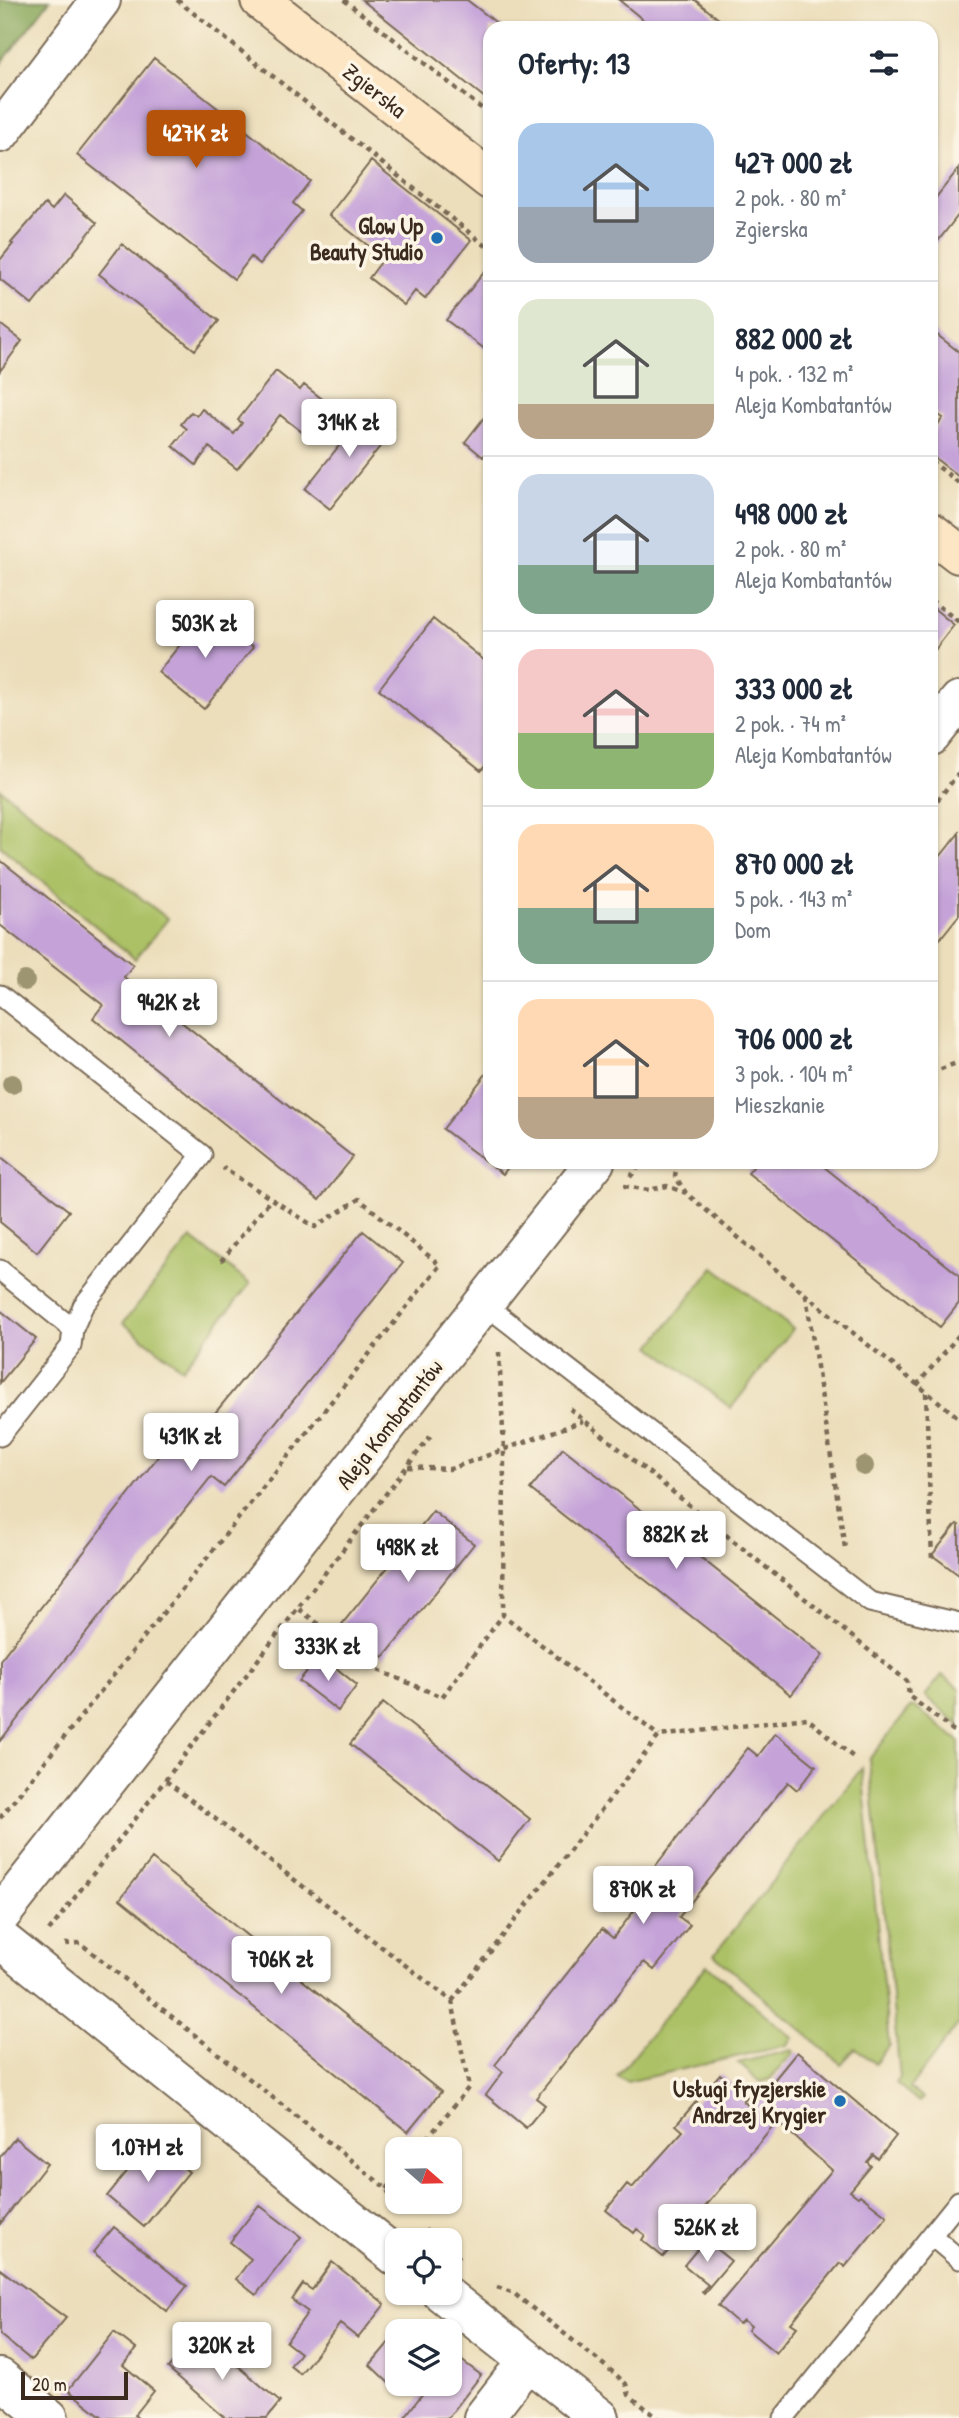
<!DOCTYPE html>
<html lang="pl">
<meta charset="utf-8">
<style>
body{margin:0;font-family:"Patrick Hand",sans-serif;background:#f2f2f3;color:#1f2937;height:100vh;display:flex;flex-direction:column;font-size:26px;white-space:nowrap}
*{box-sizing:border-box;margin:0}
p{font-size:23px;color:#747a83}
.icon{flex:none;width:38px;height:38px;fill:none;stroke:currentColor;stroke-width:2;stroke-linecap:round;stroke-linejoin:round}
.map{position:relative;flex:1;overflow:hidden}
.drawer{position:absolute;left:483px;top:21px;width:455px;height:1148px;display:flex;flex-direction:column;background:#fff;border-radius:21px;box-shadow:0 2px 5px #0004}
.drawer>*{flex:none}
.needle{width:46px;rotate:110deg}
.fabs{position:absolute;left:385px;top:2137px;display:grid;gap:14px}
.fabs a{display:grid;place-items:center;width:77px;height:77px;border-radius:14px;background:#fff;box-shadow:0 2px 5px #0004;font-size:35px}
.scale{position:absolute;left:21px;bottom:18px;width:107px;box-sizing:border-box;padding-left:7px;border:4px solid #3b2a1e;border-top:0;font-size:19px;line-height:24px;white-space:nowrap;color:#3b2a1e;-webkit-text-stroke:5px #fcf5e5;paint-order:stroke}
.price{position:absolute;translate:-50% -60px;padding:0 16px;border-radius:7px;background:#fff;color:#222;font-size:23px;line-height:46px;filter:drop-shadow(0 2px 4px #0008)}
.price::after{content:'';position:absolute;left:50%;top:42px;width:21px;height:16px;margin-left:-10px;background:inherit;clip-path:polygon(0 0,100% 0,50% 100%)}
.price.current{background:#b45309;color:#fff}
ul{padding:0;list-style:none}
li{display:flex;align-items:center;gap:21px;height:175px;padding:0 35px}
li+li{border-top:2px solid #e0e1e3}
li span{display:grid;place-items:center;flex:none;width:196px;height:140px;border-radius:21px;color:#555}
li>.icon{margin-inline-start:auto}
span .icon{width:84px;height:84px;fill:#fffc;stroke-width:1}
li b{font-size:30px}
h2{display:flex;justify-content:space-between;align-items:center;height:84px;padding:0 35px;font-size:30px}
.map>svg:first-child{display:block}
.green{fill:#acc166;stroke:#747642;stroke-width:2}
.forest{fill:#89a75b;stroke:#62683c;stroke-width:2}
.building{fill:#c5a3d9}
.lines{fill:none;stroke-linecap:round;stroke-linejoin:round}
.lane-casing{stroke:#796955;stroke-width:23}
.street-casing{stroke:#796955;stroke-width:42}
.secondary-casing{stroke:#796955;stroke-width:42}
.path{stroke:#796955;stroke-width:4.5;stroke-dasharray:5 5;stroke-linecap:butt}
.lane{stroke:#fff;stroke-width:19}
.street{stroke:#fff;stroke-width:38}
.secondary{stroke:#fce6c4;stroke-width:38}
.tree{fill:#9d9471}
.poi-dot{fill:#1f6fb2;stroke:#fcf5e5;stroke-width:2.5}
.labels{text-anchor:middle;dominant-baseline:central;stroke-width:7;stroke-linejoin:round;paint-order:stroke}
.street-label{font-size:23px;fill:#3b2a1e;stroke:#fcf5e5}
.poi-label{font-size:23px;font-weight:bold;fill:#3b2a1e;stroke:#fcf5e5;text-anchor:end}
</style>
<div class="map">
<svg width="959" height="2418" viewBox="0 0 959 2418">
<rect width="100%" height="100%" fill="#fcf5e5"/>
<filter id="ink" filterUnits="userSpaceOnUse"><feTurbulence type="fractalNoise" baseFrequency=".0143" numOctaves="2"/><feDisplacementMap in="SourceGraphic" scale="14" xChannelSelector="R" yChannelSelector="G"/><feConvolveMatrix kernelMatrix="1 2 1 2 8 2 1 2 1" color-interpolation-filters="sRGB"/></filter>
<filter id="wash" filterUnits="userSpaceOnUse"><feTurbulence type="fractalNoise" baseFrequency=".00686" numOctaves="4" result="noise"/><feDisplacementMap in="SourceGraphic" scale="28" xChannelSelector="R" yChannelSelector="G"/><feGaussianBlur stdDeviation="1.57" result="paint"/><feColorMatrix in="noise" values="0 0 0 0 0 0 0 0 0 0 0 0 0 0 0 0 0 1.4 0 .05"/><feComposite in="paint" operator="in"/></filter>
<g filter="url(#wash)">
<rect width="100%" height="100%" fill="#ecdebb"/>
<path class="green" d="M0,789l168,130 -33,40 -135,-113z
M191,1238l59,46 -68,84 -59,-45z
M714,1267l79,62 -62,79 -80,-62z
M942,1675l17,13v37l-34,-29z
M915,1707l44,34v282l-49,65 13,10 -4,4 -23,-19 4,-5 -31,-319 41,-51z
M862,1768l27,277 -14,19 -19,-16 -15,16 -127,-109z
M707,1965l86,73 -6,7 -160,37 -10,-6z
M792,2050l2,2 -24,27 -10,3 -22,-19z"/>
<path class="forest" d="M0,0h50l-50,65z"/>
<g id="blocks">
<path class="building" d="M362,0h105l36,28h-13v74z
M619,0h76l35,28h-77z
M154,58l156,123 -17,22 9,8 -42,53 -9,-7 -17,22 -157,-124z
M371,161l100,79 -46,59 -10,-8 -11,14 -35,-27 15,-20 -55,-43z
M959,168v46l-28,36v-46z
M64,195l33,28 -65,82 -32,-26v-19l13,-16 -2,-1 34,-39 7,6z
M122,244l97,77 -24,29 -96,-76z
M486,270l4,3v80l-44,-33z
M0,324l22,17 -22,30z
M931,330l28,22v125l-28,-22v-22l12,-15 -12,-8z
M276,371l24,19 4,-5 31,24 -24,30 -31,-24 -43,54 -28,-22 -13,18 -23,-19 14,-17 -6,-5 10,-12 6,4 5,-7 32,25 8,-11 -4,-3z
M368,409l26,20 -64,80 -25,-20z
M490,410v37l-7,10 -18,-15z
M931,606l23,19 -23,30z
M207,611l46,36 -49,62 -46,-37z
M433,619l57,46v95l-9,11 -102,-82z
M959,833v82l-28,35v-82z
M0,860l133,105 -9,12 229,180 -34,43 -226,-182 10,-13 -103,-80z
M490,1069v93h22l-9,12 -60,-45z
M0,1156l69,55 -32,41 -37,-30z
M757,1162h61l141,113v28l-19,24 -192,-154z
M363,1231l40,32 -179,224 -13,-10 -211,264v-81l167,-215 14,10z
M0,1310l36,29 -36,44z
M563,1448l260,207 -32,40 -261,-206z
M433,1511l41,33 -90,113 -42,-33z
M957,1524l2,1v50l-27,-20z
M320,1655l37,30 -19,26 -39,-30z
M383,1703l147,116 -32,42 -148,-117z
M775,1733l41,33 -19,24 -9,-8 -109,135 11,8 -36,45 -10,-8 -108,136 9,7 -19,23 -40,-33 17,-23 -8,-7 107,-136 11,9 37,-48 -8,-7 106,-135 10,8z
M152,1859l289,233 -33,40 -288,-233z
M797,2052l99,84 -18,23 -5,-4 -6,7 4,4 -21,25 8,6 2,-2 27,21 -42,51 -5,-4 -49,60 6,4 -21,26 -28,-23 3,-4 -8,-6 -4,4 -21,-18 114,-136 -55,-49 -114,136 -21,-17 3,-5 -8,-6 -3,4 -28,-23 21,-26 5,4 51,-57 -7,-6 44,-51 27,23 -4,4 7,6 18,-19 3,2 6,-7 -3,-3z
M15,2138l32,26 -47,60v-67z
M152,2141l37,31 -45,55 -37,-31z
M259,2205l42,32 -45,58 -20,-16 15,-20 -21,-17z
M114,2227l73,59 -20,25 -74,-59z
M705,2240l26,21 -27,32 -2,-2 6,-6 -24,-20z
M332,2262l53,42 -27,34 -18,-14 -40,50 -10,-8 10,-13 -14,-11 22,-30 -16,-12 11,-16 9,6z
M0,2269l66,49 -35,42 -31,-25z
M114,2332l22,17 -13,16 31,26 -19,24 4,3h-35l-36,-28z
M199,2332l81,70 -13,16h-42l-57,-50z
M391,2340l6,5v39h5l-6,6 -26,-25z
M453,2354l28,21 -33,43h-44l26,-34h20v-27z"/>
</g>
</g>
<g filter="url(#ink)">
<use href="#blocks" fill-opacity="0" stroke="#796955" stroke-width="2"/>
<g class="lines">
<defs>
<path id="lane" d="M0,995l202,160 -119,151 -10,23 -73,-59
M483,1303l387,299 89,21
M0,1436l71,-90 2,-17
M932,2236l27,23
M784,2418l175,-217"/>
<path id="street" d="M0,133l101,-133
M931,736l28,-35
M0,1916l595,-754
M0,1939l397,318
M441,2292l159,126
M0,2378l49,40
M483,2418l44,-57"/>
<path id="secondary" d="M260,0l230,180
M931,532l28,22"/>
</defs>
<use href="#lane" class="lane-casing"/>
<use href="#street" class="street-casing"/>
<use href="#secondary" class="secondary-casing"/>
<path class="path" d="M177,0l313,249
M344,0l146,115
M931,461l28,22
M931,600l28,22
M931,808l28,-35
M931,1073l28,-11
M677,1162l-2,14 11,17 120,102 153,123
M630,1177l13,-15
M624,1186l25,4 18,-4 19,7
M221,1261l50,-62
M806,1295l39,253
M499,1352l5,98 -1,165 156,121
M917,1385l42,-50
M926,1393l6,168
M570,1409l337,272 2,15 50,39
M408,1467l42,2 133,-48
M299,1609l79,61 64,27 61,-82
M166,1781l286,220 17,86 -50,62
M0,1818l440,-553 -81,-66 -44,28 -92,-59
M49,1931l383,-497
M65,1944l15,-1 307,246 7,16
M452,2001l207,-265 148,-18 46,39
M387,2189l10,-13
M425,2230l13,10
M450,2250l10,8
M497,2287l15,5 102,81 12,11 3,11 29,23"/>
<use href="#lane" class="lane"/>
<use href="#street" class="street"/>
<use href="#secondary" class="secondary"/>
</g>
<g class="tree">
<circle cx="25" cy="981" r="10"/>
<circle cx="12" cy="1084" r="10"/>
<circle cx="864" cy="1466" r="10"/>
</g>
</g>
<g class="poi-dot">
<circle cx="437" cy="238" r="7"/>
<circle cx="840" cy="2101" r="7"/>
</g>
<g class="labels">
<g class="street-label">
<text transform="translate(375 90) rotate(38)">Zgierska</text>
<text transform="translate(389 1424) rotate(-52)">Aleja Kombatantów</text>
</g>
<g class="poi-label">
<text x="423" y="225">Glow Up<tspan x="423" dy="26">Beauty Studio</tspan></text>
<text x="826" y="2088">Usługi fryzjerskie<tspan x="826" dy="26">Andrzej Krygier</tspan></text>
</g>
</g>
</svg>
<div class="fabs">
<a><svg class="needle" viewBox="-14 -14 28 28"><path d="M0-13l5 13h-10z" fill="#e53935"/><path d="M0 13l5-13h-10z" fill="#747a83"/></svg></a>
<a><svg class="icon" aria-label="locate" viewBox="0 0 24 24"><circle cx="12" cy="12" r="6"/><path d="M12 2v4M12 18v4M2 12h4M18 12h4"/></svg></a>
<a><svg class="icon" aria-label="layers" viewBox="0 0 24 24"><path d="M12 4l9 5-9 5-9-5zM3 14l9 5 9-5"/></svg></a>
</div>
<div class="scale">20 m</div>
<b class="price current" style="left:196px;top:170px">427K zł</b>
<b class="price" style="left:349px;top:459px">314K zł</b>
<b class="price" style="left:205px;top:660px">503K zł</b>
<b class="price" style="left:169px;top:1039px">942K zł</b>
<b class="price" style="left:191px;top:1473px">431K zł</b>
<b class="price" style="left:676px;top:1571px">882K zł</b>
<b class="price" style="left:408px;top:1584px">498K zł</b>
<b class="price" style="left:328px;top:1683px">333K zł</b>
<b class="price" style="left:643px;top:1926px">870K zł</b>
<b class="price" style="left:281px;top:1996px">706K zł</b>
<b class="price" style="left:148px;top:2184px">1.07M zł</b>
<b class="price" style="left:707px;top:2264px">526K zł</b>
<b class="price" style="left:222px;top:2382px">320K zł</b>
<section class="drawer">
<h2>Oferty: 13<svg class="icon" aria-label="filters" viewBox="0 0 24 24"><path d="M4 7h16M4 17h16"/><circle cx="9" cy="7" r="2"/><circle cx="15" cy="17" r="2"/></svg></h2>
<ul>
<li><span style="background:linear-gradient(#a9c7e8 60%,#9aa5b1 0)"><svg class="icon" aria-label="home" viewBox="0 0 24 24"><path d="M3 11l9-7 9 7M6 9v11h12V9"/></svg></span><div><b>427 000 zł</b><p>2 pok. · 80 m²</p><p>Zgierska</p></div></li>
<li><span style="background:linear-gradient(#dfe7d0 75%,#b9a48a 0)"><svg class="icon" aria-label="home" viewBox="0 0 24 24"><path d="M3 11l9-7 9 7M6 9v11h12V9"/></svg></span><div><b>882 000 zł</b><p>4 pok. · 132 m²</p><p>Aleja Kombatantów</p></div></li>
<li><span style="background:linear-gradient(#c9d6e8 65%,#7fa58c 0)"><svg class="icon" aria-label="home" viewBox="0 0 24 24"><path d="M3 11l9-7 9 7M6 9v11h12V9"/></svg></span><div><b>498 000 zł</b><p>2 pok. · 80 m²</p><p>Aleja Kombatantów</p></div></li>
<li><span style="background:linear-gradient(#f6c9c9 60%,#8fb573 0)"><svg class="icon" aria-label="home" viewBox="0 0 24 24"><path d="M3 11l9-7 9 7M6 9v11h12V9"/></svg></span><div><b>333 000 zł</b><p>2 pok. · 74 m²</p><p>Aleja Kombatantów</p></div></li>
<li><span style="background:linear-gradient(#ffd9b3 60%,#7fa58c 0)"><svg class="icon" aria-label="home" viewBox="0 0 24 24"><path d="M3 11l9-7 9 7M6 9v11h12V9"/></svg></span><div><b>870 000 zł</b><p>5 pok. · 143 m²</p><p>Dom</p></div></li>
<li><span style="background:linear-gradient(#ffd9b3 70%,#b9a48a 0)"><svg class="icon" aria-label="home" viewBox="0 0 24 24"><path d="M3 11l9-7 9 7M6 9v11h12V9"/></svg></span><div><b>706 000 zł</b><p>3 pok. · 104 m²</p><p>Mieszkanie</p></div></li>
</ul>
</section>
</div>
